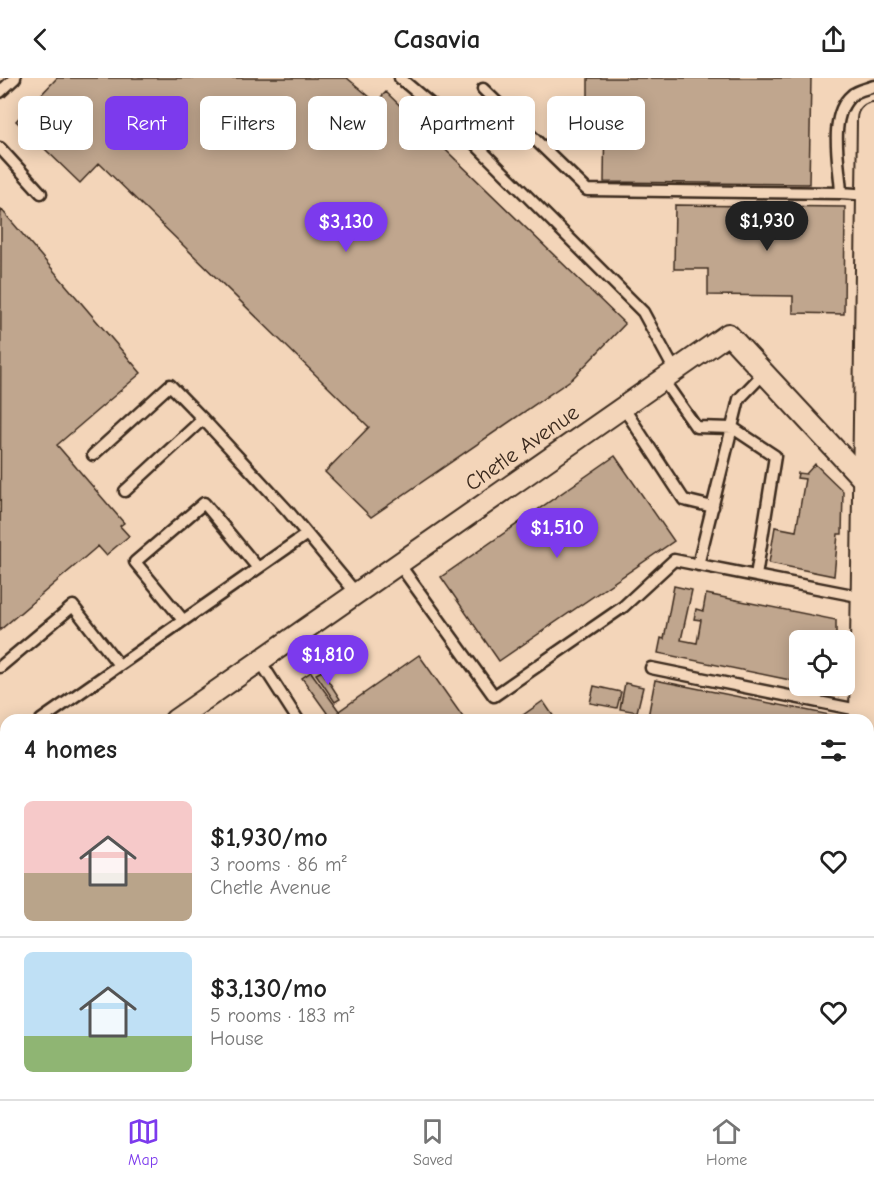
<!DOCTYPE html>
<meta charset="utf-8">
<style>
body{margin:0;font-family:"Comic Neue",sans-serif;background:#f6f6f6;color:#222;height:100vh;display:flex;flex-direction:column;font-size:22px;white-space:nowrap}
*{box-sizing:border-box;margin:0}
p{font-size:20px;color:#767676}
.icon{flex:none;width:33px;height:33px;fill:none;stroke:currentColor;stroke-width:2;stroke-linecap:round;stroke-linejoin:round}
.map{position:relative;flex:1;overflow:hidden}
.panel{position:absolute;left:0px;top:636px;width:874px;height:386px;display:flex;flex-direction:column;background:#fff;border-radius:18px 18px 0 0;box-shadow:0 3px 15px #0003}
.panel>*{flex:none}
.banner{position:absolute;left:18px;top:18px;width:838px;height:54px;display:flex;gap:12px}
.tools{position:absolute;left:789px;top:552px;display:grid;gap:12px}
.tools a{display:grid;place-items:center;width:66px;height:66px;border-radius:9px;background:#fff;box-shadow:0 3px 15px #0003;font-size:30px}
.price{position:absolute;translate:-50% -51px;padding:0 14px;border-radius:21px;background:#7c3aed;color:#fff;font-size:20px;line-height:39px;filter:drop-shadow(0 2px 3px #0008)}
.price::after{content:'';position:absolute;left:50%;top:36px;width:18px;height:14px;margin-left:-9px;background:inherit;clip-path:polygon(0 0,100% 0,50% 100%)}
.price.on{background:#222;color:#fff}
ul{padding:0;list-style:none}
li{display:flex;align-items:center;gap:18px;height:150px;padding:0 24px}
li+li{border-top:2px solid #e0e0e0}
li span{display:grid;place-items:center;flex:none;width:168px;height:120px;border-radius:9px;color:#555}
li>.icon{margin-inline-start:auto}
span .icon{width:72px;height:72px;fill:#fffc;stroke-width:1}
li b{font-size:26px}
h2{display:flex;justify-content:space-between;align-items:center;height:72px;padding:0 24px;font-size:26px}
.pill{padding:0 21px;border-radius:9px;background:#fff;box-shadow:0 3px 15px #0003;font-size:21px;line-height:54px}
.pill.on{background:#7c3aed;color:#fff}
header{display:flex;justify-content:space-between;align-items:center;height:78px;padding:0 24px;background:#fff;font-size:27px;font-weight:800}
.tab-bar{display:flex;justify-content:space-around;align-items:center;height:84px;border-top:2px solid #e0e0e0;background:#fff;font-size:16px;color:#767676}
.tab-bar a{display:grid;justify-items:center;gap:3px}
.tab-bar .on{color:#7c3aed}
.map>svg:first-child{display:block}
.building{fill:#c0a68e;stroke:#3b2a1e;stroke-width:1.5}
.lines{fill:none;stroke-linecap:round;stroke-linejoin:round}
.lane-casing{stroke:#3b2a1e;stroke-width:15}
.street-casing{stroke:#3b2a1e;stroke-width:24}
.primary-casing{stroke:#3b2a1e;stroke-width:36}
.lane{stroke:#f3d5b9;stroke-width:10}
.street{stroke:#f3d5b9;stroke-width:20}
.primary{stroke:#f3d5b9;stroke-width:32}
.labels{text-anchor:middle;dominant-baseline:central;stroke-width:5;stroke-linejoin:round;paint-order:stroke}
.street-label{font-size:22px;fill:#3b2a1e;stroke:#f3d5b9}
</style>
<header><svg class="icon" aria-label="back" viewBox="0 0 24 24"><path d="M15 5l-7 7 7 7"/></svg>Casavia<svg class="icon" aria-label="share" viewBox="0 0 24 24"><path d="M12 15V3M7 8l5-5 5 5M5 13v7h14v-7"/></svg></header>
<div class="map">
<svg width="874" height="1021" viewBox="0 0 874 1021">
<rect width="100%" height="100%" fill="#f3d5b9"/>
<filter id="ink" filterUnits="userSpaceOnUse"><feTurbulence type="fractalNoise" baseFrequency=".0167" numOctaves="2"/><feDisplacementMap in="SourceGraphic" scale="12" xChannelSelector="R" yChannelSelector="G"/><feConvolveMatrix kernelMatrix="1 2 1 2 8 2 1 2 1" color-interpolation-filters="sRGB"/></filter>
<g filter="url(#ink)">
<path class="building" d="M57,0h290l29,24 10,-10 239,232 -53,55 -201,138 -46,-45 44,-45 -270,-264 -19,20 -64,-62z
M588,0h223l-2,106 -205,-2 1,-74h-17z
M675,127l170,2 -1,107 -51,-1v-17l-85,-1v-26h-34z
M1,131l140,164 -84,72 67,78 -4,3 9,10 -23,19 -8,-9 -98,84z
M615,378l59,85 -175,120 -58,-84z
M815,386l28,27 -1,43h-4l-4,42 -65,-13 6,-36 21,4 9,-52 -8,-1 1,-5 8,1z
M674,508l18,4 -11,50 16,3 4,-23 -7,-1 2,-10 7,2 3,-17 130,26v20h-36v42l-142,-29 3,-15 3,1z
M419,577l46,65h-120l-6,-9z
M322,593l18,28 -5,3 -19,-28z
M311,594l28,39 6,9h-13l-30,-42z
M655,602l180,36 -1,4h-169l-17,-3z
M625,605l18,4 -6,25 -17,-3z
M594,608l27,6 -4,16 -27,-5z
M817,608h19v3z
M543,623l13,19h-40z
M6,859v136l-6,-8v-119l2,-1 -2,-4z
M6,1008v8h110l4,5h-120v-9z
M116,1016h45l4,5h-45z
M198,1016h33l4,5h-33z
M349,1016h88l5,5h-88z
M437,1016h70l4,5h-69z
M507,1016h13l4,4 -13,1z
M575,1016h13l-1,5h-13z
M646,1016h159l-2,5h-136z"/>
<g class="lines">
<defs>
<path id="lane" d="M400,0l59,50 184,184 32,59
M483,11l104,101 254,3
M0,14l15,-14
M0,70l41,45
M870,117l-29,-2c-1,-28 -14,-77 11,-98 5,-5 15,-6 22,-9
M663,302l33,47 37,1 42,28 -19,120
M623,329l61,93 29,7
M93,377l77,-70 33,34
M125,413l78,-72 84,91 69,83
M399,486l95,132 129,-89 51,-47 189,37
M698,487l41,-166 25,-26
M183,542l-48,-58 69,-59 54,65
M260,583l38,59
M0,589l73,-61 46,59
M651,590l212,43
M41,642l266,-186
M0,670l6,-4
M267,1016l4,5
M633,1016v5"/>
<path id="street" d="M175,642l553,-386 141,152 4,1
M0,764l6,-4
M868,844h6
M298,1021l7,-5"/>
<path id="primary" d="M866,642l8,-601
M861,1021v-5"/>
</defs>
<use href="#lane" class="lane-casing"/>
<use href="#street" class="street-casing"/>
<use href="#primary" class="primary-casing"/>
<use href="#lane" class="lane"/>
<use href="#street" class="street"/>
<use href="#primary" class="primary"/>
</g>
</g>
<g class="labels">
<g class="street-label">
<text transform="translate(522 370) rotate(-35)">Chetle Avenue</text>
</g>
</g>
</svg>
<div class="tools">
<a><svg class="icon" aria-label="locate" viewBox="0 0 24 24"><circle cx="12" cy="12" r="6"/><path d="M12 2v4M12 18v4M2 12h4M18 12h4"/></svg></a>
</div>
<b class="price on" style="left:767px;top:174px">$1,930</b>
<b class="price" style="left:346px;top:175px">$3,130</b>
<b class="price" style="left:557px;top:481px">$1,510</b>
<b class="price" style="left:328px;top:608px">$1,810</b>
<div class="banner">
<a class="pill">Buy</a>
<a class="pill on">Rent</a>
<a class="pill">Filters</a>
<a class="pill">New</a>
<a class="pill">Apartment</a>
<a class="pill">House</a>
</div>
<section class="panel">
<h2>4 homes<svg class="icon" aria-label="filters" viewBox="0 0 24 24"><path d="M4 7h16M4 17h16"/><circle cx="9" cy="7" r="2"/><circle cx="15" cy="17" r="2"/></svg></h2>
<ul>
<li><span style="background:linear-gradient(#f6c9c9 60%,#b9a48a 0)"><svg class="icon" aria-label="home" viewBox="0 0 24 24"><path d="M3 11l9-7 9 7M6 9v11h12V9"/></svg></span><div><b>$1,930/mo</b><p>3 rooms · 86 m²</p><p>Chetle Avenue</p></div><svg class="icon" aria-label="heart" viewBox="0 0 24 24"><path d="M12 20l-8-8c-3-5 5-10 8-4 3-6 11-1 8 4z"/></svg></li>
<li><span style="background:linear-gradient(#bfe0f5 70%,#8fb573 0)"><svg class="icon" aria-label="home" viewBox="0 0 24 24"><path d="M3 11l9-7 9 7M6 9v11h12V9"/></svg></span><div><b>$3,130/mo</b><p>5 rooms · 183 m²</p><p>House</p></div><svg class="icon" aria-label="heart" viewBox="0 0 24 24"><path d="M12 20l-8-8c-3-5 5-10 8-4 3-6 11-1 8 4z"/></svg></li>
</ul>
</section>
</div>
<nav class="tab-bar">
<a class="on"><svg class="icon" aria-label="map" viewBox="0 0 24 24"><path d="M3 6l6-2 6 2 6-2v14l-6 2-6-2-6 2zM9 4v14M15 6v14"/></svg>Map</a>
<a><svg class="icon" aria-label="saved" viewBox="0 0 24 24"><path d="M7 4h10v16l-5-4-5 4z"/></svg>Saved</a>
<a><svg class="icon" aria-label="home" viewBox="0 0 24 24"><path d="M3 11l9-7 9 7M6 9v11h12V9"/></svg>Home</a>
</nav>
